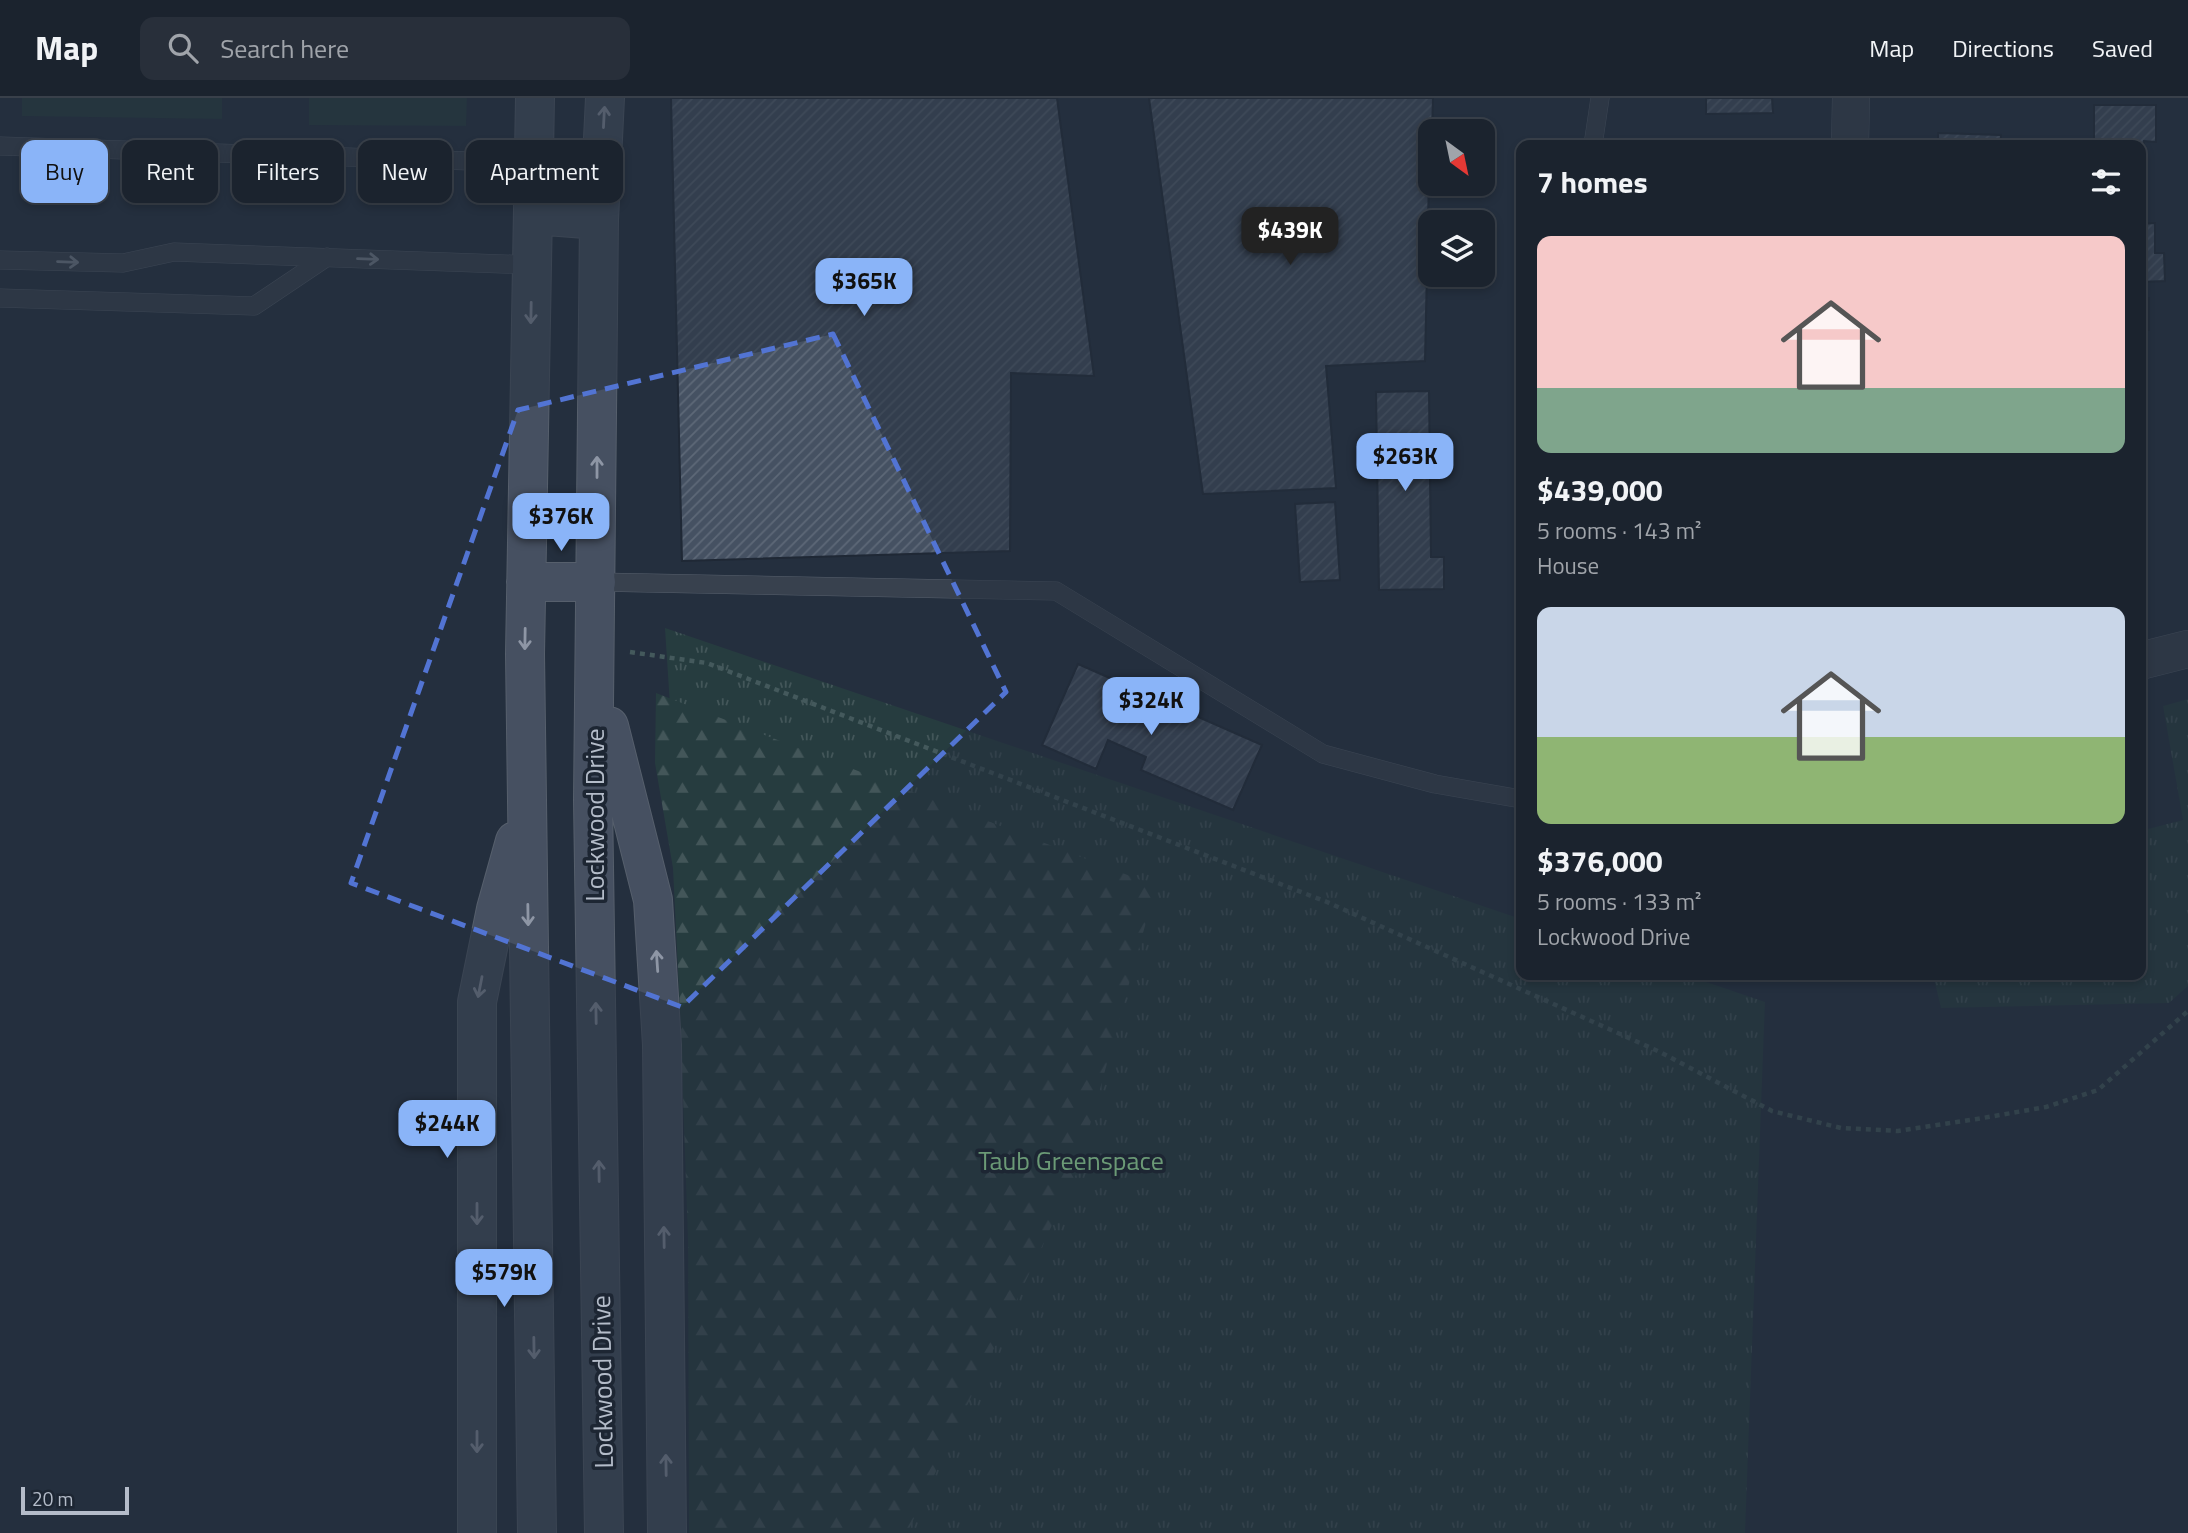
<!DOCTYPE html>
<meta charset="utf-8">
<style>
body{margin:0;font-family:"Titillium Web",sans-serif;background:#282f3a;color:#f1f3f6;height:100vh;display:flex;flex-direction:column;font-size:26px;white-space:nowrap}
*{box-sizing:border-box;margin:0}
p{font-size:23px;color:#a0a4aa}
.icon{flex:none;width:38px;height:38px;fill:none;stroke:currentColor;stroke-width:2;stroke-linecap:round;stroke-linejoin:round}
.map{position:relative;flex:1;overflow:hidden}
.side{position:absolute;left:1516px;top:42px;width:630px;height:840px;display:flex;flex-direction:column;background:#1b232e;border-radius:14px;box-shadow:0 4px 10px #0003,0 0 0 2px #39404a}
.side>*{flex:none}
.banner{position:absolute;left:21px;top:42px;width:665px;height:63px;display:flex;gap:14px}
.needle{width:46px;rotate:147deg}
.fabs{position:absolute;left:1418px;top:21px;display:grid;gap:14px}
.fabs a{display:grid;place-items:center;width:77px;height:77px;border-radius:14px;background:#1b232e;box-shadow:0 4px 10px #0003,0 0 0 2px #39404a;font-size:35px}
.scale{position:absolute;left:21px;bottom:18px;width:108px;box-sizing:border-box;padding-left:7px;border:4px solid #b4bcc9;border-top:0;font-size:19px;line-height:24px;white-space:nowrap;color:#b4bcc9;-webkit-text-stroke:5px #1d2633;paint-order:stroke}
.price{position:absolute;translate:-50% -60px;padding:0 16px;border-radius:14px;background:#8ab4f8;color:#111;font-size:23px;line-height:46px;filter:drop-shadow(0 2px 4px #0008)}
.price::after{content:'';position:absolute;left:50%;top:42px;width:21px;height:16px;margin-left:-10px;background:inherit;clip-path:polygon(0 0,100% 0,50% 100%)}
.price.selected{background:#222;color:#fff}
ul{padding:0;list-style:none}
li{display:grid;align-content:center;gap:14px;height:371px;padding:0 21px}
li span{display:grid;place-items:center;height:217px;border-radius:14px;color:#555}
li>.icon{margin-inline-start:auto}
span .icon{width:126px;height:126px;fill:#fffc;stroke-width:1}
li b{font-size:30px}
h2{display:flex;justify-content:space-between;align-items:center;height:84px;padding:0 21px;font-size:30px}
.pill{padding:0 24px;border-radius:14px;background:#1b232e;box-shadow:0 4px 10px #0003,0 0 0 2px #39404a;font-size:24px;line-height:63px}
.pill.selected{background:#8ab4f8;color:#111}
header{display:flex;align-items:center;gap:42px;box-sizing:border-box;height:98px;padding:0 35px;background:#1b232e;border-bottom:2px solid #39404a}
header strong{font-size:33px}
nav{display:flex;gap:38px;margin-inline-start:auto;font-size:24px}
.search{width:490px;height:63px;background:#282f3a;display:flex;align-items:center;gap:18px;box-sizing:border-box;padding:0 24px;border-radius:14px;color:#a0a4aa;font-size:26px}
.map>svg:first-child{display:block}
.grass{fill:url(#grass-tufts)}
.forest{fill:url(#forest-firs)}
.garden{fill:#263c3f}
.building{fill:url(#building-hatch);stroke:#1f2835;stroke-width:2}
.lines{fill:none;stroke-linecap:round;stroke-linejoin:round}
.lane-casing{stroke:#565f6c;stroke-width:19}
.street-casing{stroke:#565f6c;stroke-width:38}
.secondary-casing{stroke:#565f6c;stroke-width:40}
.path{stroke:#44595c;stroke-width:4.5;stroke-dasharray:5 5;stroke-linecap:butt}
.lane{stroke:#38414e;stroke-width:18}
.street{stroke:#38414e;stroke-width:37}
.secondary{stroke:#465061;stroke-width:38}
.oneway{stroke:#8e96a5}
.oneway2{stroke:#7c8592}
.marked{fill:none;stroke:#5274d3;stroke-width:5;stroke-dasharray:14 9;stroke-linejoin:round}
.labels{text-anchor:middle;dominant-baseline:central;stroke-width:7;stroke-linejoin:round;paint-order:stroke}
.street-label{font-size:26px;fill:#b4bcc9;stroke:#1d2633}
.park-label{font-size:26px;fill:#6b9a76;stroke:#1d2633}
</style>
<header>
<strong>Map</strong>
<div class="search"><svg class="icon" aria-label="search" viewBox="0 0 24 24"><circle cx="10" cy="10" r="6"/><path d="M15 15l6 6"/></svg>Search here</div>
<nav><a>Map</a><a>Directions</a><a>Saved</a></nav>
</header>
<div class="map">
<svg width="2188" height="1435" viewBox="0 0 2188 1435">
<defs>
<pattern id="grass-tufts" width="24" height="20" patternUnits="userSpaceOnUse" patternTransform="scale(1.75)"><rect width="24" height="20" fill="#263c3f"/><path d="M3 7l-1-3M5 7V3M7 7l1-3M15 17l-1-3M17 17v-4M19 17l1-3" fill="none" stroke="#435659"/></pattern>
<pattern id="forest-firs" width="22" height="20" patternUnits="userSpaceOnUse" patternTransform="scale(1.75)"><rect width="22" height="20" fill="#263c3f"/><path d="M5 1l3.5 6h-7zM16 11l3.5 6h-7z" fill="#435659"/></pattern>
<pattern id="building-hatch" width="6" height="6" patternUnits="userSpaceOnUse" patternTransform="scale(1.75)"><rect width="6" height="6" fill="#455162"/><path d="M-1 1l2-2M0 6l6-6M5 7l2-2" fill="none" stroke="#5d6877"/></pattern>
</defs>
<rect width="100%" height="100%" fill="#242f3e"/>
<path class="grass" d="M665,530l856,291v56h165l79,27 -20,531h-1051l4,-397z
M2188,601v287l-19,17 -228,5 -8,-33h207v-144l43,-11 -20,-114z"/>
<path class="forest" d="M656,595l500,193 -79,286 -170,361h-218l-1,-292 -8,-230 -7,-143 -18,-105z"/>
<path class="garden" d="M22,0h200v21l-200,-3z
M309,0h158l-1,28 -157,-1z"/>
<path class="building" d="M671,0h386l37,278 -83,-3 -1,178 -328,10z
M1149,0h284l-1,33h-2l-5,230 -99,5 10,122 -133,6z
M1706,0h66l1,15 -67,1z
M2094,7h62v37l-12,-1 -1,27h-3v-23h-46z
M1938,35l63,2v10h-63z
M2155,125v30h9l1,28 -25,1v-58z
M2140,200h9v32h-7v13z
M1429,293l2,166h13v32l-65,1 -3,-198z
M2140,394h7l-1,52 -6,-1z
M1335,404l5,78 -40,2 -5,-78z
M1078,566l184,81 -29,65 -92,-40 5,-13 -38,-17 -12,29 -54,-24z"/>
<g class="lines">
<defs>
<path id="lane" d="M1593,47l7,-47
M0,48l535,17
M0,162l123,3 51,-11 359,13
M0,200l254,8 73,-49
M596,484l460,9 267,163 112,30 86,15"/>
<path id="street" d="M1850,47l1,-47
M2140,563l48,-12"/>
<path id="secondary" d="M535,0l-10,556 12,879
M534,117l65,5
M526,484h70
M609,628l44,174 9,145 5,488
M477,1435v-531l19,-93 19,-68
M604,1435l-11,-733 6,-580 6,-122"/>
</defs>
<use href="#lane" class="lane-casing"/>
<use href="#street" class="street-casing"/>
<use href="#secondary" class="secondary-casing"/>
<path class="path" d="M630,554l77,11 620,239 333,150 112,59 69,17 57,3 79,-12 69,-12 52,-17 90,-79"/>
<use href="#lane" class="lane"/>
<use href="#street" class="street"/>
<use href="#secondary" class="secondary"/>
</g>
<defs><path id="oneway-shaft" d="M-6 0H5M1.5-3L5.5 0L1.5 3" fill="none" stroke-width="1.6" stroke-linecap="round" stroke-linejoin="round" transform="scale(1.75)"/></defs>
<g class="oneway">
<use href="#oneway-shaft" transform="translate(604 19) rotate(-87)"/>
<use href="#oneway-shaft" transform="translate(531 215) rotate(91)"/>
<use href="#oneway-shaft" transform="translate(597 369) rotate(-90)"/>
<use href="#oneway-shaft" transform="translate(525 541) rotate(91)"/>
<use href="#oneway-shaft" transform="translate(528 817) rotate(89)"/>
<use href="#oneway-shaft" transform="translate(657 863) rotate(-94)"/>
<use href="#oneway-shaft" transform="translate(480 889) rotate(101)"/>
<use href="#oneway-shaft" transform="translate(596 915) rotate(-91)"/>
<use href="#oneway-shaft" transform="translate(599 1073) rotate(-91)"/>
<use href="#oneway-shaft" transform="translate(477 1116) rotate(90)"/>
<use href="#oneway-shaft" transform="translate(664 1139) rotate(-91)"/>
<use href="#oneway-shaft" transform="translate(534 1250) rotate(89)"/>
<use href="#oneway-shaft" transform="translate(477 1344) rotate(90)"/>
<use href="#oneway-shaft" transform="translate(666 1367) rotate(-91)"/>
</g>
<g class="oneway2">
<use href="#oneway-shaft" transform="translate(368 161) rotate(2)"/>
<use href="#oneway-shaft" transform="translate(68 164) rotate(2)"/>
</g>
<path d="M0 0H2188V1435H0ZM833,236l173,358 -324,315 -331,-124 167,-473z" fill="#242f3e" fill-opacity=".55" fill-rule="evenodd"/>
<path class="marked" d="M833,236l173,358 -324,315 -331,-124 167,-473z"/>
<g class="labels">
<g class="street-label">
<text transform="translate(594 717) rotate(-90)">Lockwood Drive</text>
<text transform="translate(602 1284) rotate(-91)">Lockwood Drive</text>
</g>
<g class="park-label">
<text x="1071" y="1062">Taub Greenspace</text>
</g>
</g>
</svg>
<div class="fabs">
<a><svg class="needle" viewBox="-14 -14 28 28"><path d="M0-13l5 13h-10z" fill="#e53935"/><path d="M0 13l5-13h-10z" fill="#a0a4aa"/></svg></a>
<a><svg class="icon" aria-label="layers" viewBox="0 0 24 24"><path d="M12 4l9 5-9 5-9-5zM3 14l9 5 9-5"/></svg></a>
</div>
<div class="scale">20 m</div>
<b class="price selected" style="left:1290px;top:169px">$439K</b>
<b class="price" style="left:864px;top:220px">$365K</b>
<b class="price" style="left:1405px;top:395px">$263K</b>
<b class="price" style="left:561px;top:455px">$376K</b>
<b class="price" style="left:1151px;top:639px">$324K</b>
<b class="price" style="left:447px;top:1062px">$244K</b>
<b class="price" style="left:504px;top:1211px">$579K</b>
<div class="banner">
<a class="pill selected">Buy</a>
<a class="pill">Rent</a>
<a class="pill">Filters</a>
<a class="pill">New</a>
<a class="pill">Apartment</a>
</div>
<section class="side">
<h2>7 homes<svg class="icon" aria-label="filters" viewBox="0 0 24 24"><path d="M4 7h16M4 17h16"/><circle cx="9" cy="7" r="2"/><circle cx="15" cy="17" r="2"/></svg></h2>
<ul>
<li><span style="background:linear-gradient(#f6c9c9 70%,#7fa58c 0)"><svg class="icon" aria-label="home" viewBox="0 0 24 24"><path d="M3 11l9-7 9 7M6 9v11h12V9"/></svg></span><div><b>$439,000</b><p>5 rooms · 143 m²</p><p>House</p></div></li>
<li><span style="background:linear-gradient(#c9d6e8 60%,#8fb573 0)"><svg class="icon" aria-label="home" viewBox="0 0 24 24"><path d="M3 11l9-7 9 7M6 9v11h12V9"/></svg></span><div><b>$376,000</b><p>5 rooms · 133 m²</p><p>Lockwood Drive</p></div></li>
</ul>
</section>
</div>
